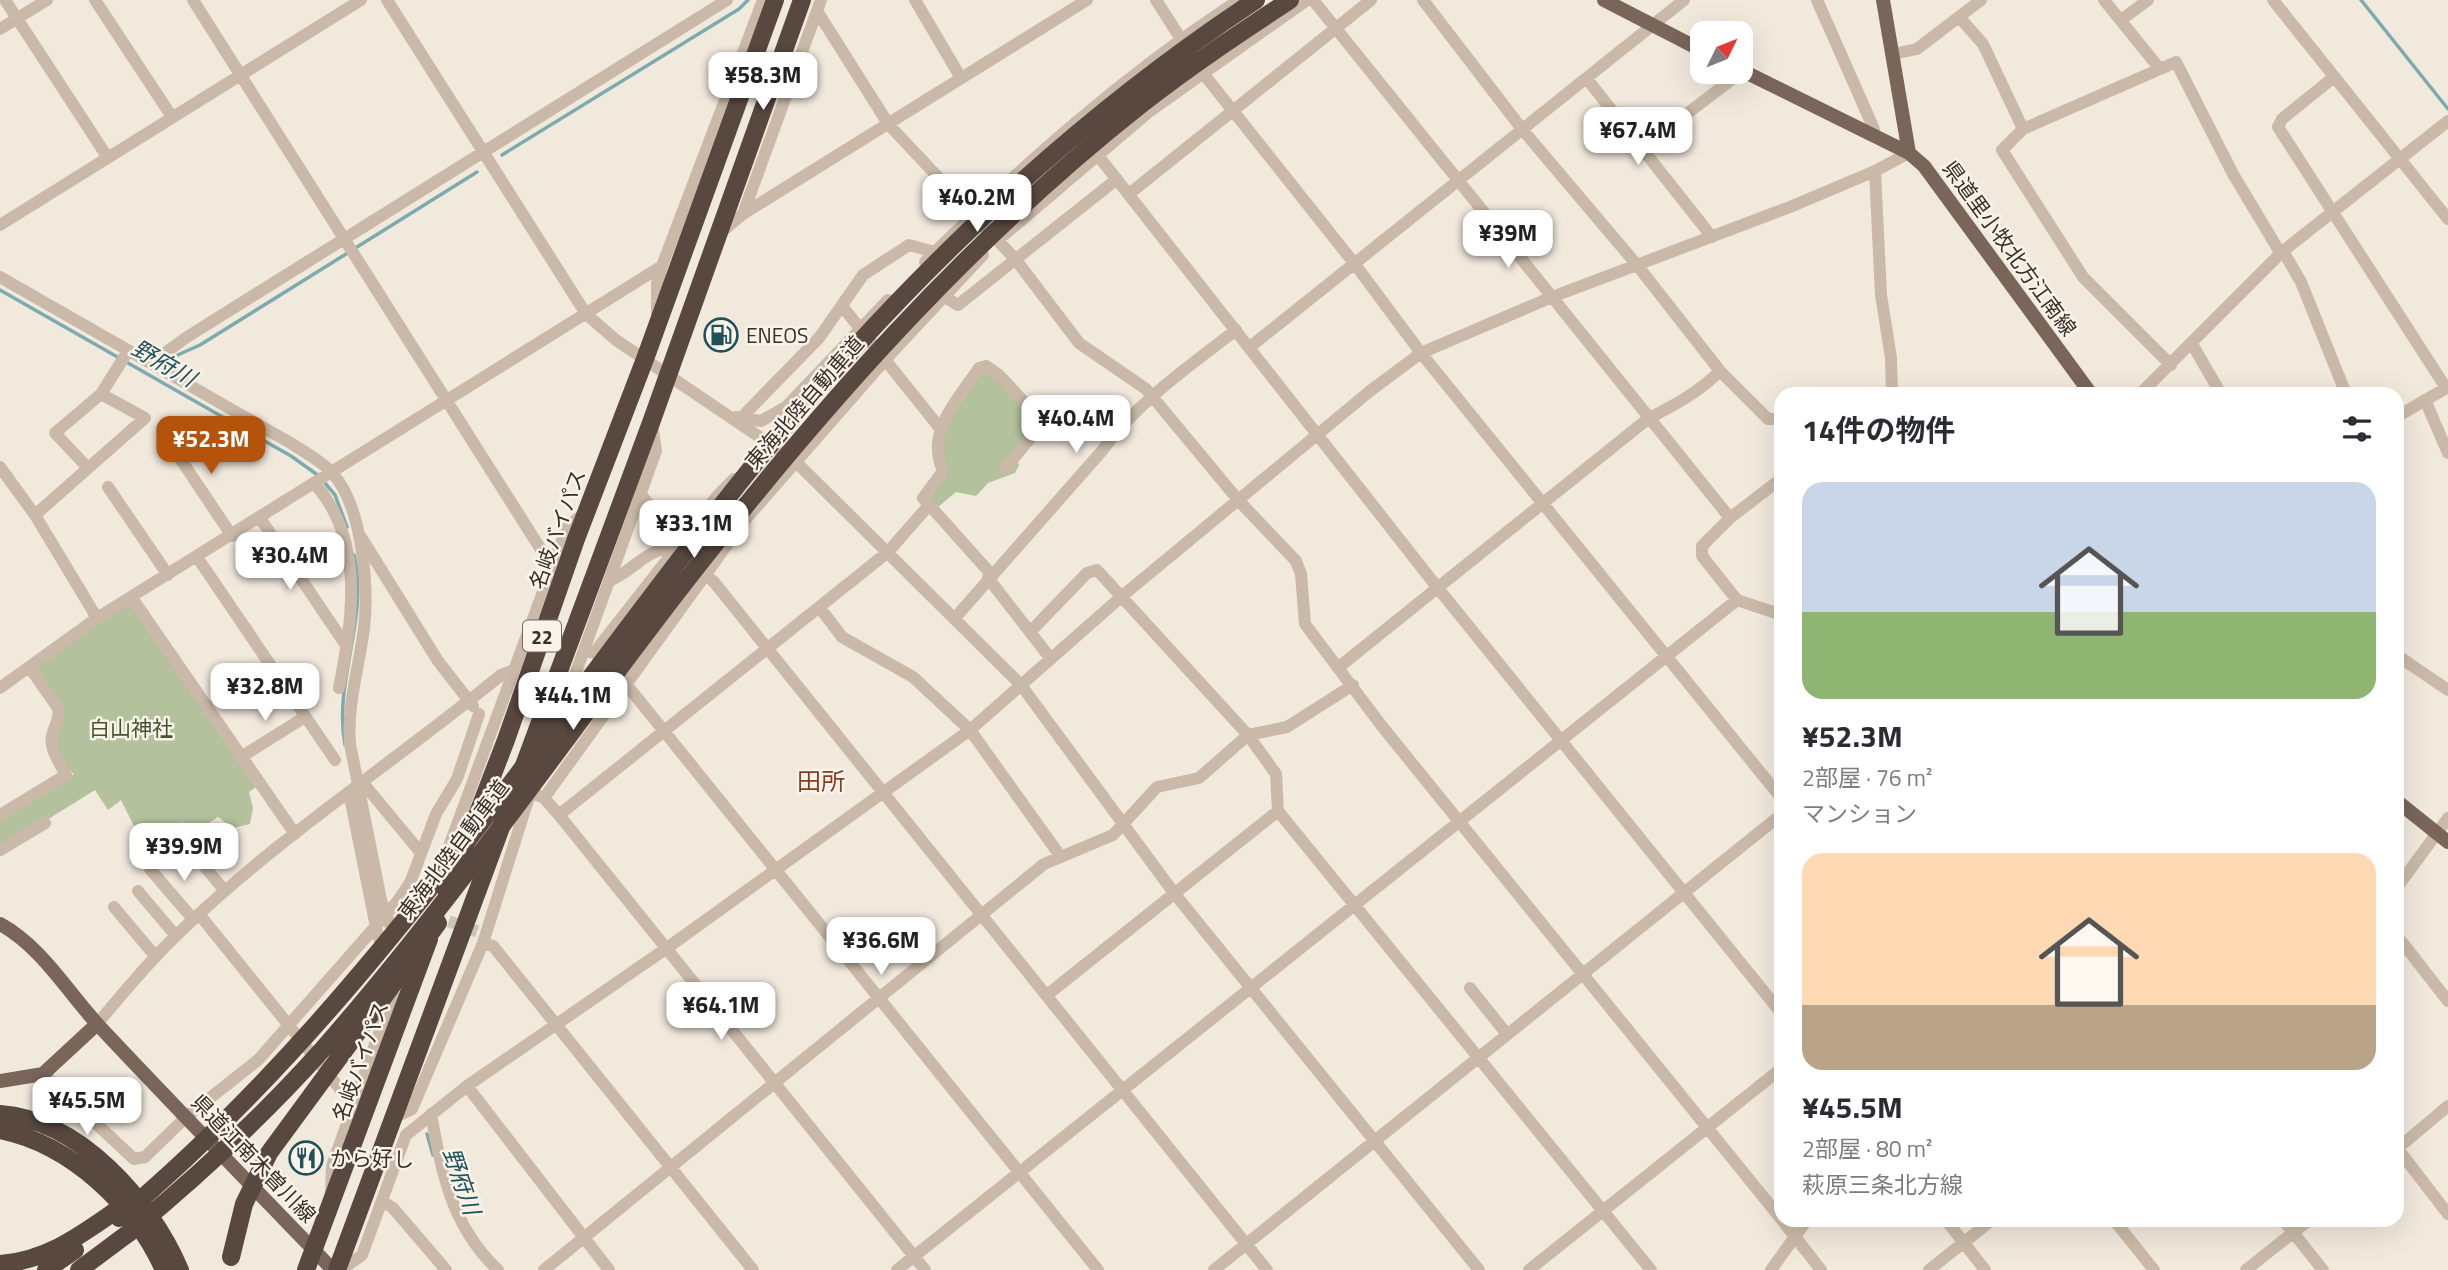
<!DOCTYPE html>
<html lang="ja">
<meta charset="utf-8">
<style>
body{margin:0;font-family:"Titillium Web","Noto Sans JP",sans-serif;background:#f2f2f3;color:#2b2b33;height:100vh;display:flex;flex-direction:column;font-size:26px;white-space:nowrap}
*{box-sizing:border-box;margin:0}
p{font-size:23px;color:#7c7c81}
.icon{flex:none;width:38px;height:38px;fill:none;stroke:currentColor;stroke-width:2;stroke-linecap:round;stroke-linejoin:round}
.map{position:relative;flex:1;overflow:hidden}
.panel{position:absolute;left:1774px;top:387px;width:630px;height:840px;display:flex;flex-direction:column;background:#fff;border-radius:21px;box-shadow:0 7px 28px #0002}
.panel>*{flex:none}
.needle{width:46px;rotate:47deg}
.controls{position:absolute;left:1690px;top:21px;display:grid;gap:14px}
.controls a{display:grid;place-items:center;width:63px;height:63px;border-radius:14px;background:#fff;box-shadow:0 7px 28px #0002;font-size:35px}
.price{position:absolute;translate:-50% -60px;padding:0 16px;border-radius:14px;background:#fff;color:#222;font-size:23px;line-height:46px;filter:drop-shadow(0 2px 4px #0008)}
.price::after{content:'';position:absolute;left:50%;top:42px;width:21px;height:16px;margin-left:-10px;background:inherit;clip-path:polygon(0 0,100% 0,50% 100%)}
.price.active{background:#b45309;color:#fff}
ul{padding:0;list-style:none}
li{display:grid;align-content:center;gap:14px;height:371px;padding:0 28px}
li span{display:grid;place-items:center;height:217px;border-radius:21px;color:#555}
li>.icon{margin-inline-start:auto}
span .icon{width:126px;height:126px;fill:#fffc;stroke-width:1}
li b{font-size:30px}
h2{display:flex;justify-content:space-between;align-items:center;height:84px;padding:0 28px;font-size:30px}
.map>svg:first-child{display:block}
.green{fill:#b3c19c}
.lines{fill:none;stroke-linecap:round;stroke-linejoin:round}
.stream{stroke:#7cabaf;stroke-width:3.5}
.minor-tunnel{stroke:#cdc4b9;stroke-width:12;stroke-dasharray:12 6;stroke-linecap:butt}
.minor{stroke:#cab9a8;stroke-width:12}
.major{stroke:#79655a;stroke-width:14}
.highway{stroke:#584840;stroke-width:18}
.highway-bridge{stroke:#584840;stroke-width:18}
.labels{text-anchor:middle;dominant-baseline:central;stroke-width:5;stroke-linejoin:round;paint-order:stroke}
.shield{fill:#faf3e9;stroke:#726962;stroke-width:2}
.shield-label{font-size:19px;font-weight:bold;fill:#372e28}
.street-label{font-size:21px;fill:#372e28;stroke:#faf3e9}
.poi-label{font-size:21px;fill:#372e28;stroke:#faf3e9;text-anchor:start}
.park-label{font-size:21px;fill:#45552c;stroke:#faf3e9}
.water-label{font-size:23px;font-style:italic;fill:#1e5258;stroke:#faf3e9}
.quarter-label{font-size:24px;fill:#863d22;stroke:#faf3e9}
</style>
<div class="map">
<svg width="2448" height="1270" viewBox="0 0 2448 1270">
<rect width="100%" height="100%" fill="#f2e9dd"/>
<path class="green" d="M987,365l54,60 -26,29 4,11 -4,8 -27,10 -12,13 -20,-4 -19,16 -14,-10 20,-27 -4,-44z
M127,601l133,183 -11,8 4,16 -3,16 -17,4 -15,-11 -21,14 -15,-9 -24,9 -6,7h-12l-19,-38 -13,10 -13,-20 -95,59v-29l74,-46c-27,-21 -12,-34 -18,-59 -4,-17 -14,-35 -21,-51z"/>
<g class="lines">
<path class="stream" d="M2361,0l87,109
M502,155l237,-146 9,-9
M357,247l120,-75
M0,290l291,166 28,20
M171,358l29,-13 146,-91
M324,482l11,13 12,32
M345,745c-12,-63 24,-126 9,-190
M427,1134l6,21"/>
<path class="minor-tunnel" d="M432,915l49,18"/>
<path class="minor" d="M5,0l103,158
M95,0l77,117
M193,0l359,567
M387,0l199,314 30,26 179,121 226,224 153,208 305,377
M915,0l46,78
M1156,0l46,72 152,191 67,90 361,446
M1313,0l417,518
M1423,0l99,129 115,136 83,106 48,48h14
M1817,0l57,129 -3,6
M2104,0l56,69
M2273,0l175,219
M817,11l72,114 127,135 63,83 67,46 93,112 57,60 5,13 4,50 76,101 401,495
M1960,18l23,26 40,85
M2121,20l27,-20
M0,29l47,-29
M1893,54l24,-5 64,-49
M2334,77l-52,42 -4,8 168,261
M1587,79l125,158
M1643,147l100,-76
M1096,153l341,434 345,427
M1875,171l6,124 10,63 1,36
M1129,194l242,-194
M743,214l344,-214
M0,225l361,-225
M718,235l25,-21 78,-214
M1004,235l146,-124 157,-111
M2283,251l18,31 45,112
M925,262c97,-97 199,-187 314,-262
M0,277l294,168c13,9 29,17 39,29 29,32 36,112 31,154 -5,40 -17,76 -14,116l31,156 8,23
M943,296l15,9 159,-126
M842,306l97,121
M657,320v-36l5,-18 101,-266
M2192,344l29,50
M1250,347l434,-347
M151,363l36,-26 540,-337
M2171,365l-88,-88 -81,-127 21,-21 153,-67 57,112 48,80
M2140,394l143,-143 165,-130
M2425,400l23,53
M2398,416l50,-29
M736,417l25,4 25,-14 102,-107
M740,419l79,-81 44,-63 46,-30 26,7
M163,433l69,103
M0,467l35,48 62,103
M88,468l-33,-35 46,-39 27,-43
M1782,478l-52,40 -28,28v10l35,44 45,15
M315,484c51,58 37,137 24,204
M108,487l60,88
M641,495l41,45
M35,515l110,-97 -44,-24
M260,518l87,129
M359,534l79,127 35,45
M197,557l138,203
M991,574l-68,-76 20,-27c-18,-40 15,-71 36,-103l7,-2 13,9 42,45v5l-36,44
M988,578l63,81
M611,580c22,-9 38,-34 63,-31l40,33 553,688
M132,598l163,236
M820,608l22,29 71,40 57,53 91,127
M954,619l147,-167c36,-50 87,-85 135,-122
M585,651l9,2 124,-158 16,-16
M2398,656l50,34
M1339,667l310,-249c26,-13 50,-26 71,-47
M622,679l476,591
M1353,685l-66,42 -39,8 28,39 2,37 373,459
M0,688l97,-70 565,-352
M563,708l93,-257 -4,-27
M241,757l64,-40
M363,783l58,70
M349,792l29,145
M537,795l7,3 15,17 366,455
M544,798l201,-278 140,-160 98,-105
M0,815l66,-40c-6,-11 -17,-27 -14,-39 2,-11 9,-17 6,-28l-28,-40
M559,815l329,-263 41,-47
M189,848l36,43
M0,850l45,-27
M441,868l120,-325 6,-16 19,-15
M150,869l43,50
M2398,886l50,-68
M138,891l38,45
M114,907l41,49
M199,914l142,176
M2398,937l50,64
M483,943l10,3 260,324
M1470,988l36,45
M1047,995l231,-184
M97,1024c28,-33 55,-66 86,-95 98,-94 213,-168 318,-254l11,-4
M43,1074l91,85 11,-2 41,-40 72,-57 139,-158 13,-19 26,-69 21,-35 22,-65
M467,1086l142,184
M431,1114c11,60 21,113 67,156
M393,1118l19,-9 71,-166 46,-146
M2398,1148l50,-42
M2398,1149l50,65
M331,1191l1,-25 61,-173
M382,1201l11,7 53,62
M1782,1220l39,50
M1946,1220l39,50
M2114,1220l40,50
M2283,1220l40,50
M341,1270l21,-15 44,-120 61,-49 200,-138 303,-218 151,-133 249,-206 51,-38 131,-56 238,-90 85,-36 34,-18
M544,1270l500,-406 69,-29 44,-48 42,-9 49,-43 -151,-165 -10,3 -57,59
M897,1270l840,-670
M1214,1270l568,-456
M1529,1270l253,-202
M1771,1270l36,-50
M1929,1270l63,-50
M2246,1270l63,-50"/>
<path class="major" d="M1604,0l99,51
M1883,0l26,153
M1741,70l168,83 15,13 167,228
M2398,802l50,40
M0,924c42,23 68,69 100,103 77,82 155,162 233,243
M0,1081l43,-7 54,-50"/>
<path class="highway" d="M447,893l59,-153 70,-201 69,-180 130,-359
M0,1114c80,6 150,86 180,156
M0,1130c71,14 135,75 164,140
M0,1264c45,-3 78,-27 114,-52
M46,1270l29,-20
M79,1270l51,-38
M306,1270l123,-331
M337,1270l315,-850 150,-420"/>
<path class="highway-bridge" d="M119,1218c247,-207 418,-481 617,-731 149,-187 320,-355 520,-487
M130,1232c68,-56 133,-116 192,-182 128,-146 238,-306 356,-459 138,-178 288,-349 465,-488 47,-37 97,-70 147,-103
M231,1257l13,-53 25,-51 169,-230"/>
</g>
<defs>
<symbol id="fuel-ring" viewBox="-11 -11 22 22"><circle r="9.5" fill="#faf3e9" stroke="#1e5258" stroke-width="1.5"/><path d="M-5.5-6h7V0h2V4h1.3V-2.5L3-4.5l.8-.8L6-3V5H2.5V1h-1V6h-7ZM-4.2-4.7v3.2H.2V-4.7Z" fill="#1e5258"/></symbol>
<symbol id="restaurant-ring" viewBox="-11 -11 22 22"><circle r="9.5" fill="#faf3e9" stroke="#1e5258" stroke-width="1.5"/><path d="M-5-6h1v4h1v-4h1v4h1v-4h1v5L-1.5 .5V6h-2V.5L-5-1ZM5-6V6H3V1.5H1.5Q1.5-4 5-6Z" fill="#1e5258"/></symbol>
</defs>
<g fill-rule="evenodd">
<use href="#fuel-ring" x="702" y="316" width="38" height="38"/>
<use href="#restaurant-ring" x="287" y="1139" width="38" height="38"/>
</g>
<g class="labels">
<rect class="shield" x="523" y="620.5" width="38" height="31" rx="5"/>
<g class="shield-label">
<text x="542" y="636">22</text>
</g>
<g class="street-label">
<text transform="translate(2010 248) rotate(54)">県道里小牧北方江南線</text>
<text transform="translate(804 402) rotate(-49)">東海北陸自動車道</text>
<text transform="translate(557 529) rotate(-70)">名岐バイパス</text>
<text transform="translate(453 849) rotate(-53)">東海北陸自動車道</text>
<text transform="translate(360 1061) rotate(-70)">名岐バイパス</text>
<text transform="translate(254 1158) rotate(46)">県道江南木曽川線</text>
</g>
<g class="poi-label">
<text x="746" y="335">ENEOS</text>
<text x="330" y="1158">から好し</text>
</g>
<g class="park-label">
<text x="131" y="728">白山神社</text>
</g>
<g class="water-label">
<text transform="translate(164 363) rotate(30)">野府川</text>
<text transform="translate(462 1181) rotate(71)">野府川</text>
</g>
<g class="quarter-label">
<text x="821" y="781">田所</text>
</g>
</g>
</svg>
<div class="controls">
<a><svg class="needle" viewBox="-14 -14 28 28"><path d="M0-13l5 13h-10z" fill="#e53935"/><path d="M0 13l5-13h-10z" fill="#7c7c81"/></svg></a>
</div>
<b class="price" style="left:763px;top:112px">¥58.3M</b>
<b class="price" style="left:1638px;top:167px">¥67.4M</b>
<b class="price" style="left:977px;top:234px">¥40.2M</b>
<b class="price" style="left:1508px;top:270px">¥39M</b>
<b class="price" style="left:1076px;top:455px">¥40.4M</b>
<b class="price active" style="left:211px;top:476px">¥52.3M</b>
<b class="price" style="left:694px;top:560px">¥33.1M</b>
<b class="price" style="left:290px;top:592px">¥30.4M</b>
<b class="price" style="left:265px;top:723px">¥32.8M</b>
<b class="price" style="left:573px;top:732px">¥44.1M</b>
<b class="price" style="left:184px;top:883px">¥39.9M</b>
<b class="price" style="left:881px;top:977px">¥36.6M</b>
<b class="price" style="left:721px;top:1042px">¥64.1M</b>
<b class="price" style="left:87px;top:1137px">¥45.5M</b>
<section class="panel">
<h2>14件の物件<svg class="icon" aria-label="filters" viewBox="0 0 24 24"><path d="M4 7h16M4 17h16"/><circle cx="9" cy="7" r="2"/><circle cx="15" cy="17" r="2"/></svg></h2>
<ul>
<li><span style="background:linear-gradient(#c9d6e8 60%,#8fb573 0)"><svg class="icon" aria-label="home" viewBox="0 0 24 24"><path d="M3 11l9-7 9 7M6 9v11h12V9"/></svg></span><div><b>¥52.3M</b><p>2部屋 · 76 m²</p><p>マンション</p></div></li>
<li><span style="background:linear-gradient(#ffd9b3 70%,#b9a48a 0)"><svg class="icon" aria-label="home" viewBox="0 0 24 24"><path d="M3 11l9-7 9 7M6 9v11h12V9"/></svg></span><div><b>¥45.5M</b><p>2部屋 · 80 m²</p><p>萩原三条北方線</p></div></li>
</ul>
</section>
</div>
